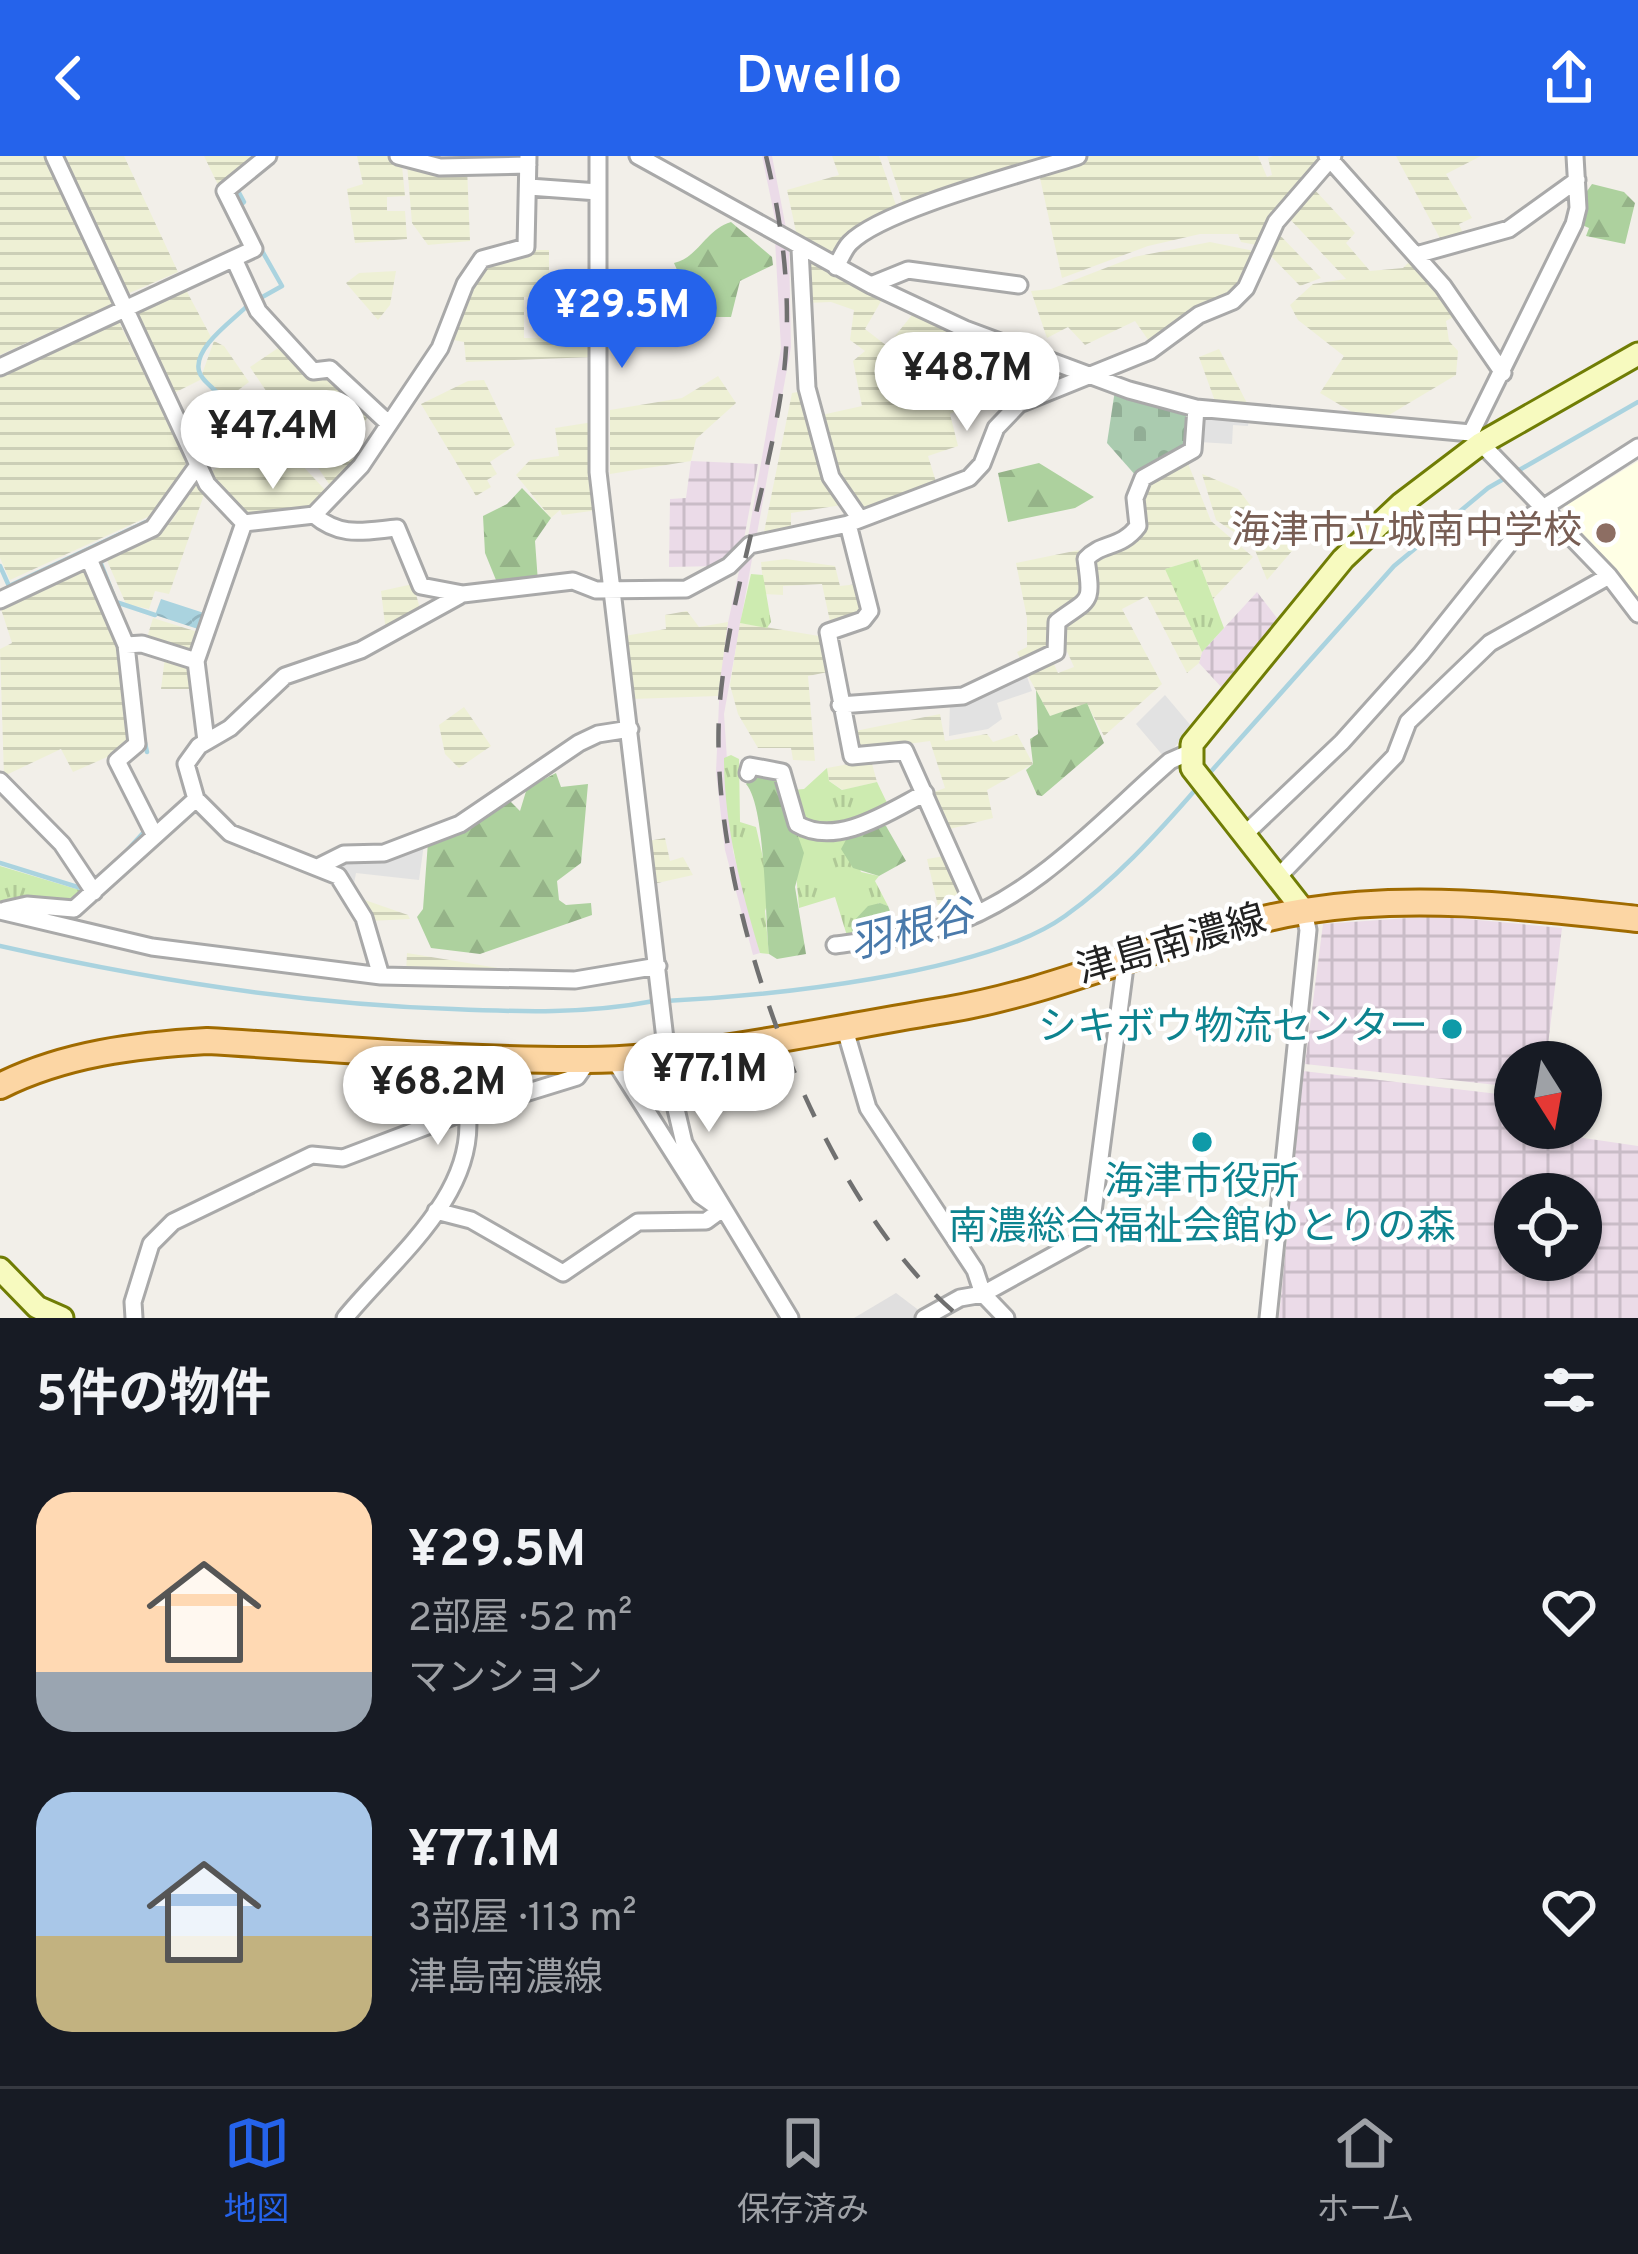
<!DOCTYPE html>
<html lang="ja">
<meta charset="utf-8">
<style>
body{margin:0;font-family:Overpass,"Noto Sans JP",sans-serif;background:#242831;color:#f1f3f6;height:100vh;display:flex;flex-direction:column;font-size:45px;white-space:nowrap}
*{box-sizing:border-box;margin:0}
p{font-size:39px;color:#9ea1a6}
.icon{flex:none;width:66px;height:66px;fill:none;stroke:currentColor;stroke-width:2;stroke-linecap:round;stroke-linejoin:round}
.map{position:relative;height:1162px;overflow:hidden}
.drawer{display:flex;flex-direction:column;background:#171b24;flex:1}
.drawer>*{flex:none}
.needle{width:78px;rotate:169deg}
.tools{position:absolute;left:1494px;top:885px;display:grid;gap:24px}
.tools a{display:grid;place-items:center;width:108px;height:108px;border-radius:50%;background:#171b24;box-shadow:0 3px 9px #0004;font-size:60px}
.price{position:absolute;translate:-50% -102px;padding:0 27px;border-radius:42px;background:#fff;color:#222;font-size:39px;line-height:78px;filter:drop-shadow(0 3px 6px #0008)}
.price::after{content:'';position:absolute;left:50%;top:72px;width:36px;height:27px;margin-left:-18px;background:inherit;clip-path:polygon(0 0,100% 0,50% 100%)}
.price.selected{background:#2563eb;color:#fff}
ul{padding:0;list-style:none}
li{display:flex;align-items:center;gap:36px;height:300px;padding:0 36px}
li span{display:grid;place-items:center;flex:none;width:336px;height:240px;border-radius:36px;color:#555}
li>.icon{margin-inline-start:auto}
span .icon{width:144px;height:144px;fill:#fffc;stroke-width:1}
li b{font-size:51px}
h2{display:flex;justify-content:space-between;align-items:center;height:144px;padding:0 36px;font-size:51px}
header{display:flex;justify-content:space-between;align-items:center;height:156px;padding:0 36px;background:#2563eb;color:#fff;font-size:54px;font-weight:600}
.menu{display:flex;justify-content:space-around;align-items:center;height:168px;border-top:3px solid #363941;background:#171b24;font-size:33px;color:#9ea1a6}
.menu a{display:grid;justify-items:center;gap:6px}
.menu .selected{color:#2563eb}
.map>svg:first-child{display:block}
.residential{fill:#e0dfdf}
.industrial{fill:url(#industrial-grid);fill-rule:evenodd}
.education{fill:#ffffe5}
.railway{fill:#ebdbe8}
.farmland{fill:url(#farmland-rules)}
.grass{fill:url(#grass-tufts)}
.forest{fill:url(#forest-firs)}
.cemetery{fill:url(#cemetery-stones)}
.parking{fill:#e2e2e2}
.water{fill:url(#water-waves)}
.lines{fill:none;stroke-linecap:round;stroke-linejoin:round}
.stream{stroke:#aad3df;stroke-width:4.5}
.street-casing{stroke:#a9a9a9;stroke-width:21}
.secondary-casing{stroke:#707d05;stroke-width:27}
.primary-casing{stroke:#a06b00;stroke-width:30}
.street{stroke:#fff;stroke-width:15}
.secondary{stroke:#f7fabf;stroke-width:21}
.primary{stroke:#fcd6a4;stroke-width:24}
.rail{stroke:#707070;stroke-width:4.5;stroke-dasharray:24 24;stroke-linecap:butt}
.street-bridge-casing{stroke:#a9a9a9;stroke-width:21;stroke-linecap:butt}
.street-bridge{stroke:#fff;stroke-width:15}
.education-dot{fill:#8d6e63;stroke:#fff;stroke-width:4.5}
.culture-dot{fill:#0f9aa8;stroke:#fff;stroke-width:4.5}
.labels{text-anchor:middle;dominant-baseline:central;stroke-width:9;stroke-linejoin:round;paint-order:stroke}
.education-label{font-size:39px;fill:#785e54;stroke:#fff;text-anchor:end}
.street-label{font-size:39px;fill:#222;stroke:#fff}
.culture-label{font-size:39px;fill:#0d838f;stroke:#fff;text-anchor:end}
.water-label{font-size:42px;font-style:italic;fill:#4a7aab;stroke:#fff}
</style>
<header><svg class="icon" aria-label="back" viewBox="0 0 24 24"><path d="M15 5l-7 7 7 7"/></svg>Dwello<svg class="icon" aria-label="share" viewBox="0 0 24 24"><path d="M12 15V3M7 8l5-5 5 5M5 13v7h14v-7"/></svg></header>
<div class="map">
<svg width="1638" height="1162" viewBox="0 0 1638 1162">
<defs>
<pattern id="industrial-grid" width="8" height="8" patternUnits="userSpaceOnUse" patternTransform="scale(3)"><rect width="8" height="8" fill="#ebdbe8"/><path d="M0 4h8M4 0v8" fill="none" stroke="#c9bcc7"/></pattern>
<pattern id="farmland-rules" width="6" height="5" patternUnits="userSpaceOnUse" patternTransform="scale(3)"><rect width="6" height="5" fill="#eef0d5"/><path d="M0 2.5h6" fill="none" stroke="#ccceb7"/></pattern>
<pattern id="grass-tufts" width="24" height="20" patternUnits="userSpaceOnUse" patternTransform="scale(3)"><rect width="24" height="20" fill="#cdebb0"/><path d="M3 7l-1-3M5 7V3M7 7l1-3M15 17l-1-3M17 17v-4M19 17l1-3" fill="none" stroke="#b0c997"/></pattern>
<pattern id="forest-firs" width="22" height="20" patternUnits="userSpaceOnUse" patternTransform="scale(3)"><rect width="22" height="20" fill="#add19e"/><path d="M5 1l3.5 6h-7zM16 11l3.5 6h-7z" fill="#95b388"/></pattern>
<pattern id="cemetery-stones" width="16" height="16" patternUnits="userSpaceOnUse" patternTransform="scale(3)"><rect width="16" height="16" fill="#aacbaf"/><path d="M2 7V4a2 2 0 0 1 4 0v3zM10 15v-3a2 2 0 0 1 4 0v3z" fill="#92ae96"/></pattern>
<pattern id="water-waves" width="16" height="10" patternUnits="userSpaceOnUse" patternTransform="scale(3)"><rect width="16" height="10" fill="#aad3df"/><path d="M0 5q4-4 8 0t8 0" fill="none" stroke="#92b5bf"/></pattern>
</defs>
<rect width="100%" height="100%" fill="#f2efe9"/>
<path class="residential" d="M896,1137l33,25h-75z"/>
<path class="industrial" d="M691,305l67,3 -15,80 -23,22 -51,1 1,-68 16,-1z
M1257,436l23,30 -57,67 -24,-26 3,-11z
M1436,760l126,12 -16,134h-31v25l-210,-23 18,-140z
M1303,915l212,25v32l123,18v172h-359zM1515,1038h66v66h-66z"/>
<path class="education" d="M1638,305v149l-78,-93 4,-10z"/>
<path class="railway" d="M762,0h10l16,82 -10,-5z
M775,84l14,7 2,100 -35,192 -9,4 34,-195z
M754,392l-30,166 9,137 27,102 -7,2 -28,-105 -9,-78 5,-116 22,-104z"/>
<path class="farmland" d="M0,0h48l66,147 -114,52z
M61,0h63l54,116 -53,23z
M204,0h57l-40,35z
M357,0h37l8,10 3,30 -18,1v14h18l2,28 -52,4 -8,-54 16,-5z
M832,0h47l20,58 -52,20 -12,25 -37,-18 -11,-51 52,-15z
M887,0h178l-159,56z
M1089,0h169l9,21 5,-2 -4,-17 5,-2h46l1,6 -59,84 -20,-4 -3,-8h-38l-52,12 -86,32 -24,-109z
M1396,0h85l-35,18 26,44 -13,6 5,12 -22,6z
M407,8l60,3 3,74 -42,4 -16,-22z
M1313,32l42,45 -9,10 24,28 33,-3 10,-10 44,57 -11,6 3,20 9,10 -2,24 -72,43 -27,-3 -37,-22 24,-37 -46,-36 -8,-15 23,-21 33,-5 -58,-62z
M1276,75l45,47 -21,8 -33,-34z
M1210,86l49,10 -21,39 -87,53 -16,-23 -50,24 -17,-18 -21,11 -16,-47 20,-2 83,-32z
M527,94h22v46l-25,1v41l69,1v18l-127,5 -2,-20 -16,-3 23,-56 13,-19z
M805,103l79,37 -19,33 22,17 29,-36 80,37 8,35 -54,32 8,32 -30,10 9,29 -75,28 -21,-25 -24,-72 45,-10 -9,-45 12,-10 -15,-11 4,-30 -23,-8 -25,1z
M396,115l-6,34 -12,15 -32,-37 13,-10z
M185,132l26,49 -13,28 4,14 -30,15 -36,-77 2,-7z
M118,164l69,142 -33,52 -144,66 -10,-22v-181z
M214,185l10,5 25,36 -16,12 52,70 14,-2 28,30 -15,16 -64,7 -40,-41 10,-7 8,-65 -24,-28z
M287,186l23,32 16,1 44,38 -22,38 8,13 -25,23 -81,-120z
M1219,193l30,58 -33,-3 -17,-47z
M718,220l18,27 -40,36 -5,22 -81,13v-64l72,-12z
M484,224l31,65 -25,17 7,12 -10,6 4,7 -15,9 -55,-92 47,-23z
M804,235l44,113 -57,9v18l-28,6 29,-144z
M593,266l5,88 -36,5 -2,-5 -9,8 -35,-43 14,-15 29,-4 -4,-28z
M1187,305l24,60 42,36 -40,42 -15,-40 -32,10 36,83 -3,11 -12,10 -40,-77 -25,13 40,75 -58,52 -17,-32 -37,12 -23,-42 25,-14 6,13 16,-6 -13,-29 5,-17 19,-8 10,-14 -4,-39 42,-20 16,-59z
M1202,318l36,15 37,49 22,-20 13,12 -43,50 -14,-35 -37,-25z
M198,326l7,10 -36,102 -14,-3 -6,18 -23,-5 -21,-48 65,-33z
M1079,394l8,42 -36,55 -28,17 -6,-12 10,-5v-29l-11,-55z
M786,403l49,7 5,20 19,-2 7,27 -35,15 -9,-42 -39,2v9l-19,-1 -3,-32z
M86,412l35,78 9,101 -57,25 -12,-23 -57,27 -4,-127 12,-6 -12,-37z
M413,428l8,28 -35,20 -5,-41z
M687,455l12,16 29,-5 -10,74 -86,3 -8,-63 42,-7 -1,-14z
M153,462l48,15 -7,22 -48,-14z
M740,467l85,14 3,35 -20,4 7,85 -22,-1 -2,-12h-33l-20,-34 -8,-29z
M165,501l26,9 5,23h-35z
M464,551l27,39 -32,22 -14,-14 -6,-29z
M940,558l5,27 42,-7 6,8 24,-8 16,30 -46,26 6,28 -47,12 -15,-37 14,-5 -15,-47 -75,10 -5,-19z
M871,604l6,22 -34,8 -14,-9 -2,-13z
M665,682l5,23 13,-4 10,18 -40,9 -5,-43z
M945,700l15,36 -22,14 -11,-47z
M362,743l46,16 2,4 -40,2z
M407,797l91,15 -2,9 -90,-4z"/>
<path class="grass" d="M1198,403l26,69 -22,24 -37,-83z
M751,418l12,1 8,47 -4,6 -27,-5z
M731,599l8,4 1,63 16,5 15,66 -6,18 4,43 -9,-1c-19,-64 -36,-128 -36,-195z
M827,612l2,13 13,9 35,-8 12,25 -32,16 -49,3 -15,-36 11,-1z
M877,668l-14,12 -16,2 14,34 18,4 -4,5 13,25 -9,-3 -17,13 -14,23 -13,-42 -36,11 -7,-81z
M0,710l83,25 -13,15 -70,-3z"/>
<path class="forest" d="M1592,28l32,8 11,11 -10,41 -39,-8 3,-8 -7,-3 3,-31z
M731,66l41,35 1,8 -33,16 -9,36h-42l24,-15 -1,-9 -28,-7 -10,-23c25,-6 31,-33 57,-41z
M638 146a17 17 0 1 1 34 0a17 17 0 1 1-34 0Z
M1039,307l55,34 -19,11 -67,14 -10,-49z
M522,332l29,30 -16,23 3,41 -40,3 -13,-32 -2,-37 24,-12z
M1036,534l14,26 37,-13 17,40 -62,53 -5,-1 -11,-25 7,-6 -3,-25 8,-5z
M756,616l21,6 27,75 -9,34 11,67 -29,5 -8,-5c-4,-34 -3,-148 -23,-170z
M556,617l5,14 27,-3 -7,79 -24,18 2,19 7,5 25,-2 1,12 -112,39 -49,-6 -14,-31 6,-8 5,-67 46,-18 36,-23 10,10 7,-23z
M879,670h7l20,35 -27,15 -26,-8 -12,-19 6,-11z
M880,747l8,3 10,25 -45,8 -2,-15 17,-18z"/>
<path class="cemetery" d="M1115,234l71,20 2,35 -51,32 -30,-34z"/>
<path class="parking" d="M1203,259l46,3 -1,8 -15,-1 -1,19 -33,-2z
M1026,518l6,17 -35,12 5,16 -14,10 -39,7 1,-34z
M1165,539l27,32 -27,31 -29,-34z
M424,688l-5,36 -63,-7 -3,16 -21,-21 10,-11z"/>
<path class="water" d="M161,443l43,14 -6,16 -43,-14z"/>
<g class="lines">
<path class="stream" d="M237,52l7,-6 -7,-13
M257,144l25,-14 -21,-37
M208,310l8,-9 8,-55c-5,-12 -22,-19 -25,-31 -6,-23 33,-50 47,-64
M100,405l16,41 39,13
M0,410l9,20 139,-65
M143,578l4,18
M1207,620l187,-210 94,-78 150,-86
M144,642l10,22
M122,700l21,-23
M0,707l84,26
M0,790c150,34 299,58 453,63 68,3 134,5 201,-8
M665,845c102,-5 318,-26 400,-85 48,-34 92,-82 131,-127"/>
<defs>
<path id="street" d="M54,0l153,328 37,39
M398,0l42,11 88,-2
M598,0v316l67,567
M638,0l233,129 94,44 164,61 67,18 275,25 138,143 29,38
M1327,0l116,130 60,87
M529,31l69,5
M800,93l7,139 24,89 29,42
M1416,99l93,-26 68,-49
M234,103l24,52 55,60 17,-2 58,54
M836,111c4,-7 8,-18 14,-24 33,-34 179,-71 228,-87
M871,129l37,-15 111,15
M0,211l254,-118 -29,-58 43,-35
M1471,277l103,-209 4,-16 -3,-52
M314,359c27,23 50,16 83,13l24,58 42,8 110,-13 23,9 90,-1 43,-23 21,-21 98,-21 121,-46 13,-14 14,-36 23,-24 131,-53 49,-36 34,-14 13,-13 30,-66 57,-66
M848,368l22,87 -7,9 -35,12 24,124 53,-5 72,161
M89,403l37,86 11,99 -20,17 37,73
M0,444l153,-72 45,-63
M126,489l16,-1 54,17
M840,549l123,-9 93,-44 1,-30c33,-25 36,-16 29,-63 15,-17 35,-10 52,-33l-3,-28 8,-20 50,-28 3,-42
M206,585l-10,-80 48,-138 70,-8 47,-49 79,-118 25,-64 17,-25 44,-12 2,-91
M748,617l2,-7 32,6 15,52c40,24 93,-13 128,-31
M0,625l62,63 32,48
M1243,680l99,-94 79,-88 111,-139 106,-68
M320,710l24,-12 40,-1 76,-29 119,-81 19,-9 32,-5
M1278,721l117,-121 13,-34 82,-79 119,-67
M5,754l22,-5 47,4 122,-110
M0,755l152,36 229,29 194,4 83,-14
M835,789c37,-5 76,-9 111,-19 88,-28 156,-106 224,-165l18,-8
M381,820l-17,-58 -26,-42 -108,-43 -34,-34 -10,-35 13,-18 31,-18 55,-52 76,-26 98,-54
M844,870l24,82 107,162 8,24 107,-59 36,-276
M613,902l87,137 17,12
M667,915l17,72 106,175
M436,1055l35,9 92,53 75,-51 68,-1 15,-11
M134,1162l-1,-16 18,-58 22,-22 139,-67 31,3 124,-47
M345,1162c46,-57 133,-123 122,-207l110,-34 12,-17
M924,1162l36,-20 23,-4 23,24
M1268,1162l40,-388 -4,-19"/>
<path id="secondary" d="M1304,755l-112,-143v-24l151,-185 58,-55 79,-60 158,-90
M0,1113l37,38 25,11"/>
<path id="primary" d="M0,930c64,-32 136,-41 207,-45 126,7 254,20 380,19 113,-1 246,-32 359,-50 122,-20 236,-79 358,-99 110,-18 224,-4 334,8"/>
</defs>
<use href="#street" class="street-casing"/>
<use href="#secondary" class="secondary-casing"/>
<use href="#primary" class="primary-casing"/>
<use href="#street" class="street"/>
<use href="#secondary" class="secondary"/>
<use href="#primary" class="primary"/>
<path class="rail" d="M766,0c17,70 26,144 18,216 -14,111 -54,218 -64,329 -16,187 94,497 241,617"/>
<defs>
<path id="street-bridge" d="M665,883l2,32"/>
</defs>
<use href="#street-bridge" class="street-bridge-casing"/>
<use href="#street-bridge" class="street-bridge"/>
</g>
<circle class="education-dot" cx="1606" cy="377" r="12"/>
<g class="culture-dot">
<circle cx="1452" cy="873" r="12"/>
<circle cx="1202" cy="986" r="12"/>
</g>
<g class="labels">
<g class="education-label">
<text x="1582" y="377">海津市立城南中学校</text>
</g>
<g class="street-label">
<text transform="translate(1172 791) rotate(-16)">津島南濃線</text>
</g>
<g class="culture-label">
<text x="1428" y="873">シキボウ物流センター</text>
<text x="1202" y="1028" text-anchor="middle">海津市役所<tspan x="1202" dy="45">南濃総合福祉会館ゆとりの森</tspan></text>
</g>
<g class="water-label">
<text transform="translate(912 777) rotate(-14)">羽根谷</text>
</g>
</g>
</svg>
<div class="tools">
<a><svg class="needle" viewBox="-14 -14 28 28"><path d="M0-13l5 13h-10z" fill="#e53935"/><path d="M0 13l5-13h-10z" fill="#9ea1a6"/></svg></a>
<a><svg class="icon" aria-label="locate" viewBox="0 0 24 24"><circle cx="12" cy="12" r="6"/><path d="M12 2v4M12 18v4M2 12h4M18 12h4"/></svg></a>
</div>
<b class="price selected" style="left:622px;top:215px">¥29.5M</b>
<b class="price" style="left:967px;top:278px">¥48.7M</b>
<b class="price" style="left:273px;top:336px">¥47.4M</b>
<b class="price" style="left:709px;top:979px">¥77.1M</b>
<b class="price" style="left:438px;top:992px">¥68.2M</b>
</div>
<section class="drawer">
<h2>5件の物件<svg class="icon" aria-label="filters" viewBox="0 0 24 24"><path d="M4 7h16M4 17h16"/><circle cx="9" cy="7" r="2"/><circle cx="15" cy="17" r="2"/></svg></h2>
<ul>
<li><span style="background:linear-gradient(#ffd9b3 75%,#9aa5b1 0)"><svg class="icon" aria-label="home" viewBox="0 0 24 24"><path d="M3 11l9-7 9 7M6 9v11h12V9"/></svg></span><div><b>¥29.5M</b><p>2部屋 · 52 m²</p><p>マンション</p></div><svg class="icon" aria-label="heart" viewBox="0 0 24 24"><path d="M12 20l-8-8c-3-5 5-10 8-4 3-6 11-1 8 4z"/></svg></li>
<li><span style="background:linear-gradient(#a9c7e8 60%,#c2b280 0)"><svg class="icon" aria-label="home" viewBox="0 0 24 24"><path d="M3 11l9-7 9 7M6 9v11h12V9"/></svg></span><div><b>¥77.1M</b><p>3部屋 · 113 m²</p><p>津島南濃線</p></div><svg class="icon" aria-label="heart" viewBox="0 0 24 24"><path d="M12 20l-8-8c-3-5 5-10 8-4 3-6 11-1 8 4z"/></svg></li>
</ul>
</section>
<nav class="menu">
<a class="selected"><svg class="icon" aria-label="map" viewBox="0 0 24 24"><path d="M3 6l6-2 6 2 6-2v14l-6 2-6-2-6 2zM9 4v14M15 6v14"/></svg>地図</a>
<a><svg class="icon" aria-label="saved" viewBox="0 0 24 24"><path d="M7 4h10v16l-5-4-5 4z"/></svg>保存済み</a>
<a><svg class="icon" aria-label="home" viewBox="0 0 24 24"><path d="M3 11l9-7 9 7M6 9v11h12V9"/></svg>ホーム</a>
</nav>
